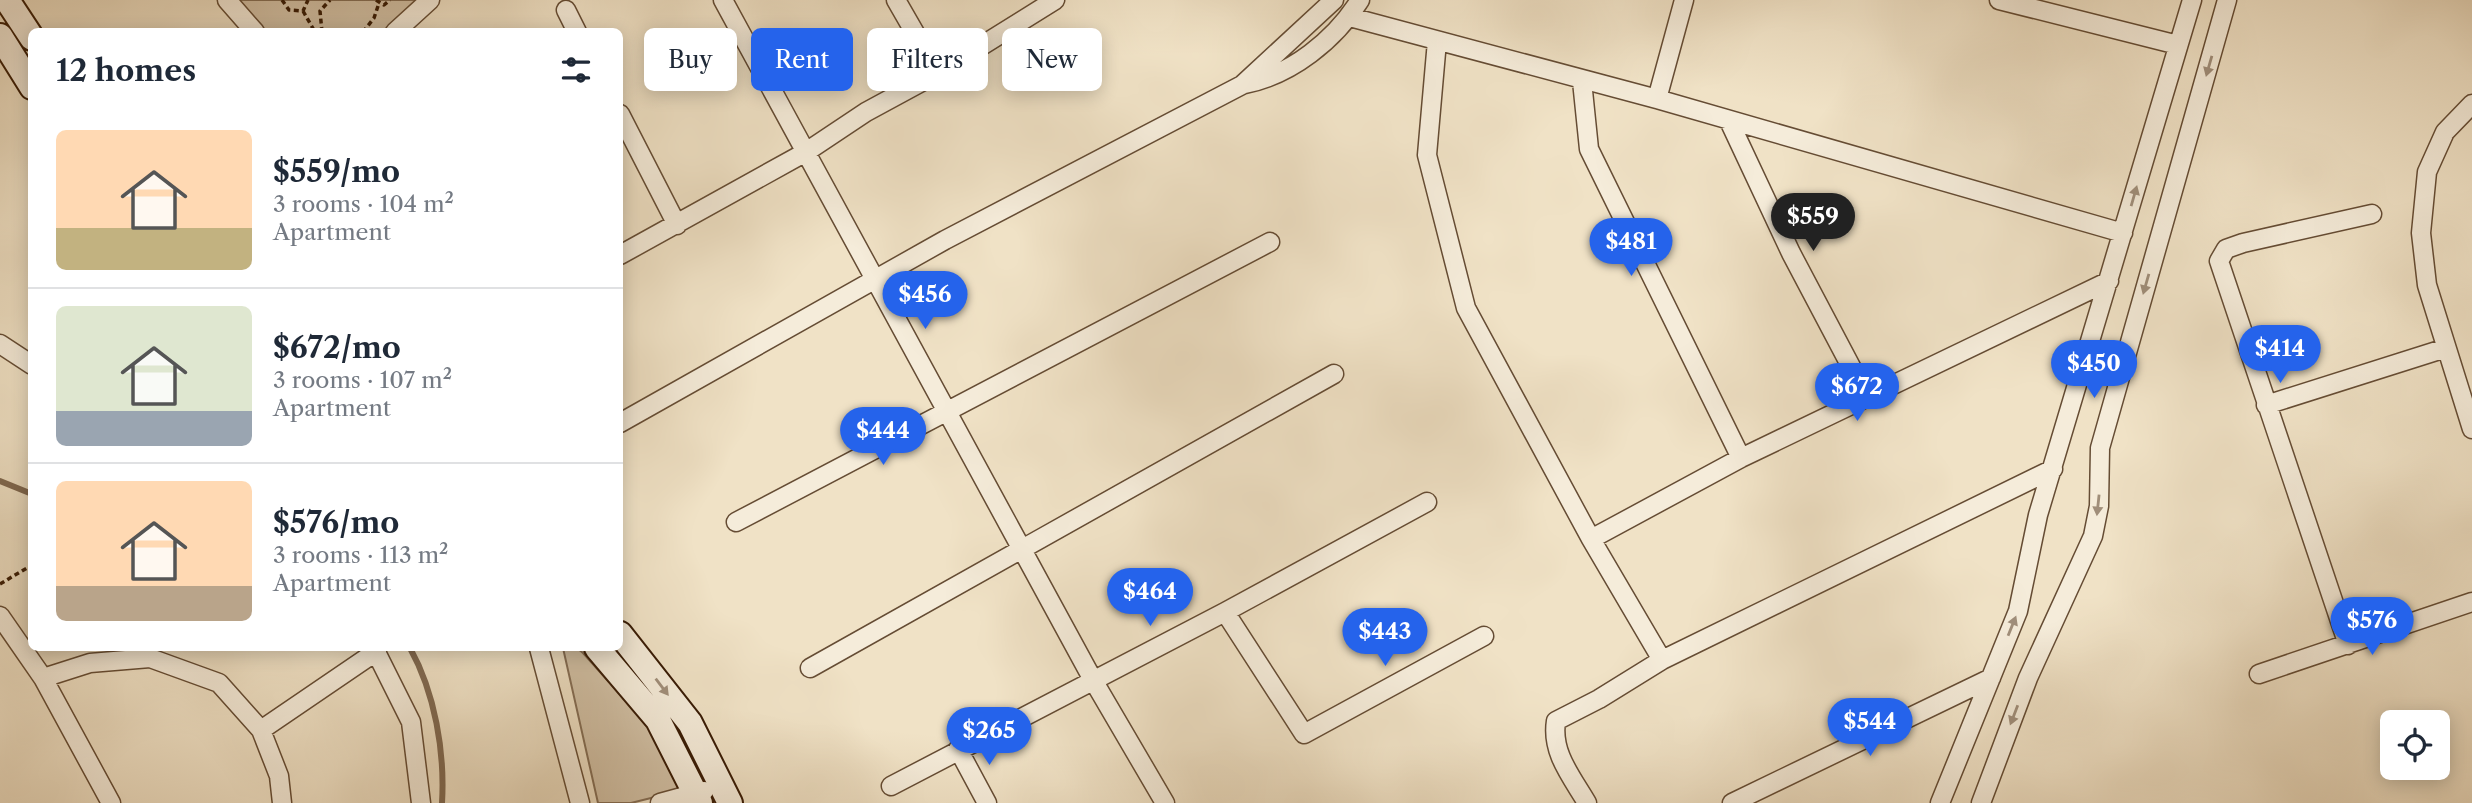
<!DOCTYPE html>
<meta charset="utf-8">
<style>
body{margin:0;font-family:"Libre Caslon Text",serif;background:#f2f2f3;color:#1f2937;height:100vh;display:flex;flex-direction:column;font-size:26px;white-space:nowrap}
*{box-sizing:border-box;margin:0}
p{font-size:23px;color:#747a83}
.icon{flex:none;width:38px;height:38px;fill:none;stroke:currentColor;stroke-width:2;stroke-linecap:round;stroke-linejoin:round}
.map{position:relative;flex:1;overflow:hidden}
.side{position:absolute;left:28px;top:28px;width:595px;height:623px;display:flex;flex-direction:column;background:#fff;border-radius:10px;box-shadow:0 4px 18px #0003}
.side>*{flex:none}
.hud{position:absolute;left:644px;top:28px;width:665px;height:63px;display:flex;gap:14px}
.buttons{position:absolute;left:2380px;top:710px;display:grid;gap:14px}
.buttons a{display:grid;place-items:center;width:70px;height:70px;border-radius:10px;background:#fff;box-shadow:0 4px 18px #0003;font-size:35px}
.price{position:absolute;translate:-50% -60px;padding:0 16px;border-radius:24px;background:#2563eb;color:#fff;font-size:23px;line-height:46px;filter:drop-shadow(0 2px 4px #0008)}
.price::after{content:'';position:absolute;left:50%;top:42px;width:21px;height:16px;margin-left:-10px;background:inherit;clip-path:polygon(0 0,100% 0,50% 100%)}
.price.active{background:#222;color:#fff}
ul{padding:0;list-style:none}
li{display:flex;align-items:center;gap:21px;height:175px;padding:0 28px}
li+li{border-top:2px solid #e0e1e3}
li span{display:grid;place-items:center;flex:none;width:196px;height:140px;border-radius:10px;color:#555}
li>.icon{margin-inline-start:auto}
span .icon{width:84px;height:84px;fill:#fffc;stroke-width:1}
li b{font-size:30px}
h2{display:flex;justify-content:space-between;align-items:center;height:84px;padding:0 28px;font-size:30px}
.pill{padding:0 24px;border-radius:10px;background:#fff;box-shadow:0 4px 18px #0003;font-size:24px;line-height:63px}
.pill.active{background:#2563eb;color:#fff}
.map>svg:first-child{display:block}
.green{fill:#d1c0a5;stroke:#846d54;stroke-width:2}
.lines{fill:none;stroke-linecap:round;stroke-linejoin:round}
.stream{stroke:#806951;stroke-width:6}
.street-casing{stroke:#654c34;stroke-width:21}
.secondary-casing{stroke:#371a04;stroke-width:28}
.path{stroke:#371a04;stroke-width:3.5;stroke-dasharray:5 3.5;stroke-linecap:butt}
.street{stroke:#f5ecda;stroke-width:18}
.secondary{stroke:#f5ecda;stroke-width:24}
.oneway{fill:#a08e7a}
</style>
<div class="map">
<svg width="2472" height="803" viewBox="0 0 2472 803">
<rect width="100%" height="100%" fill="#f0e2c6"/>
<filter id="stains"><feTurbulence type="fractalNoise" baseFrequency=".00286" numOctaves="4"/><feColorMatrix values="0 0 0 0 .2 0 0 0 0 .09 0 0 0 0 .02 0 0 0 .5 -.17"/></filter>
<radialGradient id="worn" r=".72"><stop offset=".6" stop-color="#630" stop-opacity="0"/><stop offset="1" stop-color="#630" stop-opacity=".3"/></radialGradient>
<path class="green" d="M233,0h188l-35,32 -125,-1z
M563,648h14l6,5 67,75 37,61 -56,14h-33z"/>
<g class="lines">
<path class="stream" d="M0,481l32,13
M410,648c25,45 35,104 32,155"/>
<defs>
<path id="street" d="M227,0l28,32
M723,0l370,680 72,123
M896,0l42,73
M1999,0l179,45
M566,10l11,22
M1350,17l307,82 466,134
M395,32l35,-32
M1437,41l-10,114 39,153 125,231 71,121 391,-191
M1582,81l7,68 152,309
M1245,84c46,-9 90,-44 115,-84
M1657,99l27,-99
M2472,104l-27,28 -18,40 -6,61 6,52 45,144
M620,114l57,111
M1730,123l61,130 76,144
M620,255l186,-103 60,-40 72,-39 117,-73
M0,344l32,21
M2266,405l180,-57
M620,423l325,-183 297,-155 92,-85
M736,522l534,-280
M1591,539l150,-81 368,-177
M1225,612l79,122 180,-98
M0,616l43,62 68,125
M2348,645l-129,-384 7,-12 17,-6 129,-29
M374,648l37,74 10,81
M539,648l41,155
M810,668l524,-294
M2259,674l213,-72
M43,678l47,-15 60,-5 69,25 42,47 18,46 3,27
M261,730l116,-79
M958,749l29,54
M891,786l334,-174 202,-110
M660,803l44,-12
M1587,803c-15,-26 -36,-50 -31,-82l43,-22 63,-39
M1732,803l259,-125
M1940,803l78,-192 20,-96 154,-515
M1981,803l47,-125 65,-142 6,-30 1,-58 127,-448"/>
<path id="secondary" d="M7,0l25,38
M0,36l32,51
M620,634l70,89 40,80
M597,648l61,72 42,83"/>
</defs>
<use href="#street" class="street-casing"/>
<use href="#secondary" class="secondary-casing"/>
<path class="path" d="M282,0l7,10 14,1 5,-11
M376,0l8,5 6,-5
M303,11l12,21
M322,32l-2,-21 10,-11
M363,32l11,-14 5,-15
M0,584l32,-19"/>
<use href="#street" class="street"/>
<use href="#secondary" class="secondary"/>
</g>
<defs><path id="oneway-solid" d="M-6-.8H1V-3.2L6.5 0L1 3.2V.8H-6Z" transform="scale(1.75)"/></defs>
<g class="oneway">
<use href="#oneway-solid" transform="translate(2209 66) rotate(106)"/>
<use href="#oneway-solid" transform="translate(2134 196) rotate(-74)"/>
<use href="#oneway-solid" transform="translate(2146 284) rotate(106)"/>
<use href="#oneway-solid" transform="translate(2098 505) rotate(96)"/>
<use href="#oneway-solid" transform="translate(2012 626) rotate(-68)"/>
<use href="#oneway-solid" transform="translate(662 687) rotate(53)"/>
<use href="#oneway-solid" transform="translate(2014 715) rotate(111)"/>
</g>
<rect width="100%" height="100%" filter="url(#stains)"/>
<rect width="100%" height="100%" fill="url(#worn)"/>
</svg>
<div class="buttons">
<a><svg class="icon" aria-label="locate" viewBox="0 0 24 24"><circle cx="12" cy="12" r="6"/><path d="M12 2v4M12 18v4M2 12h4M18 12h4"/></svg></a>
</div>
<b class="price active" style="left:1813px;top:253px">$559</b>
<b class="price" style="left:1631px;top:278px">$481</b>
<b class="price" style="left:925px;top:331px">$456</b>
<b class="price" style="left:2280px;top:385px">$414</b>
<b class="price" style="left:2094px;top:400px">$450</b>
<b class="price" style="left:1857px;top:423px">$672</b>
<b class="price" style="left:883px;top:467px">$444</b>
<b class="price" style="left:1150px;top:628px">$464</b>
<b class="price" style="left:2372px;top:657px">$576</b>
<b class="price" style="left:1385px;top:668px">$443</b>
<b class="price" style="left:1870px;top:758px">$544</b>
<b class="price" style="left:989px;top:767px">$265</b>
<div class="hud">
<a class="pill">Buy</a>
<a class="pill active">Rent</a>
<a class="pill">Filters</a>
<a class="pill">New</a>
</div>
<section class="side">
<h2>12 homes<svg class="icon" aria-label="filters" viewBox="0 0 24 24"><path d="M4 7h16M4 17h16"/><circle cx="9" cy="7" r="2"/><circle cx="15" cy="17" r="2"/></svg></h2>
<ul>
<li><span style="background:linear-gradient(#ffd9b3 70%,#c2b280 0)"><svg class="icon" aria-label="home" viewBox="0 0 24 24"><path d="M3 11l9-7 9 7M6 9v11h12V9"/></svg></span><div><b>$559/mo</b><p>3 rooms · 104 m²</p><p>Apartment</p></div></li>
<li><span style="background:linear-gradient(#dfe7d0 75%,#9aa5b1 0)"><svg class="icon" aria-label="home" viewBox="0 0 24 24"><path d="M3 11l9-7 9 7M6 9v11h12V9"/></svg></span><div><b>$672/mo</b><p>3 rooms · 107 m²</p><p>Apartment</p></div></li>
<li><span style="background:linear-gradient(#ffd9b3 75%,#b9a48a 0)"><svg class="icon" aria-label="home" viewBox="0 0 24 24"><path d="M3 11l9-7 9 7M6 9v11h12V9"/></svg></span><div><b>$576/mo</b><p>3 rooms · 113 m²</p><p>Apartment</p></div></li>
</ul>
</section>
</div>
